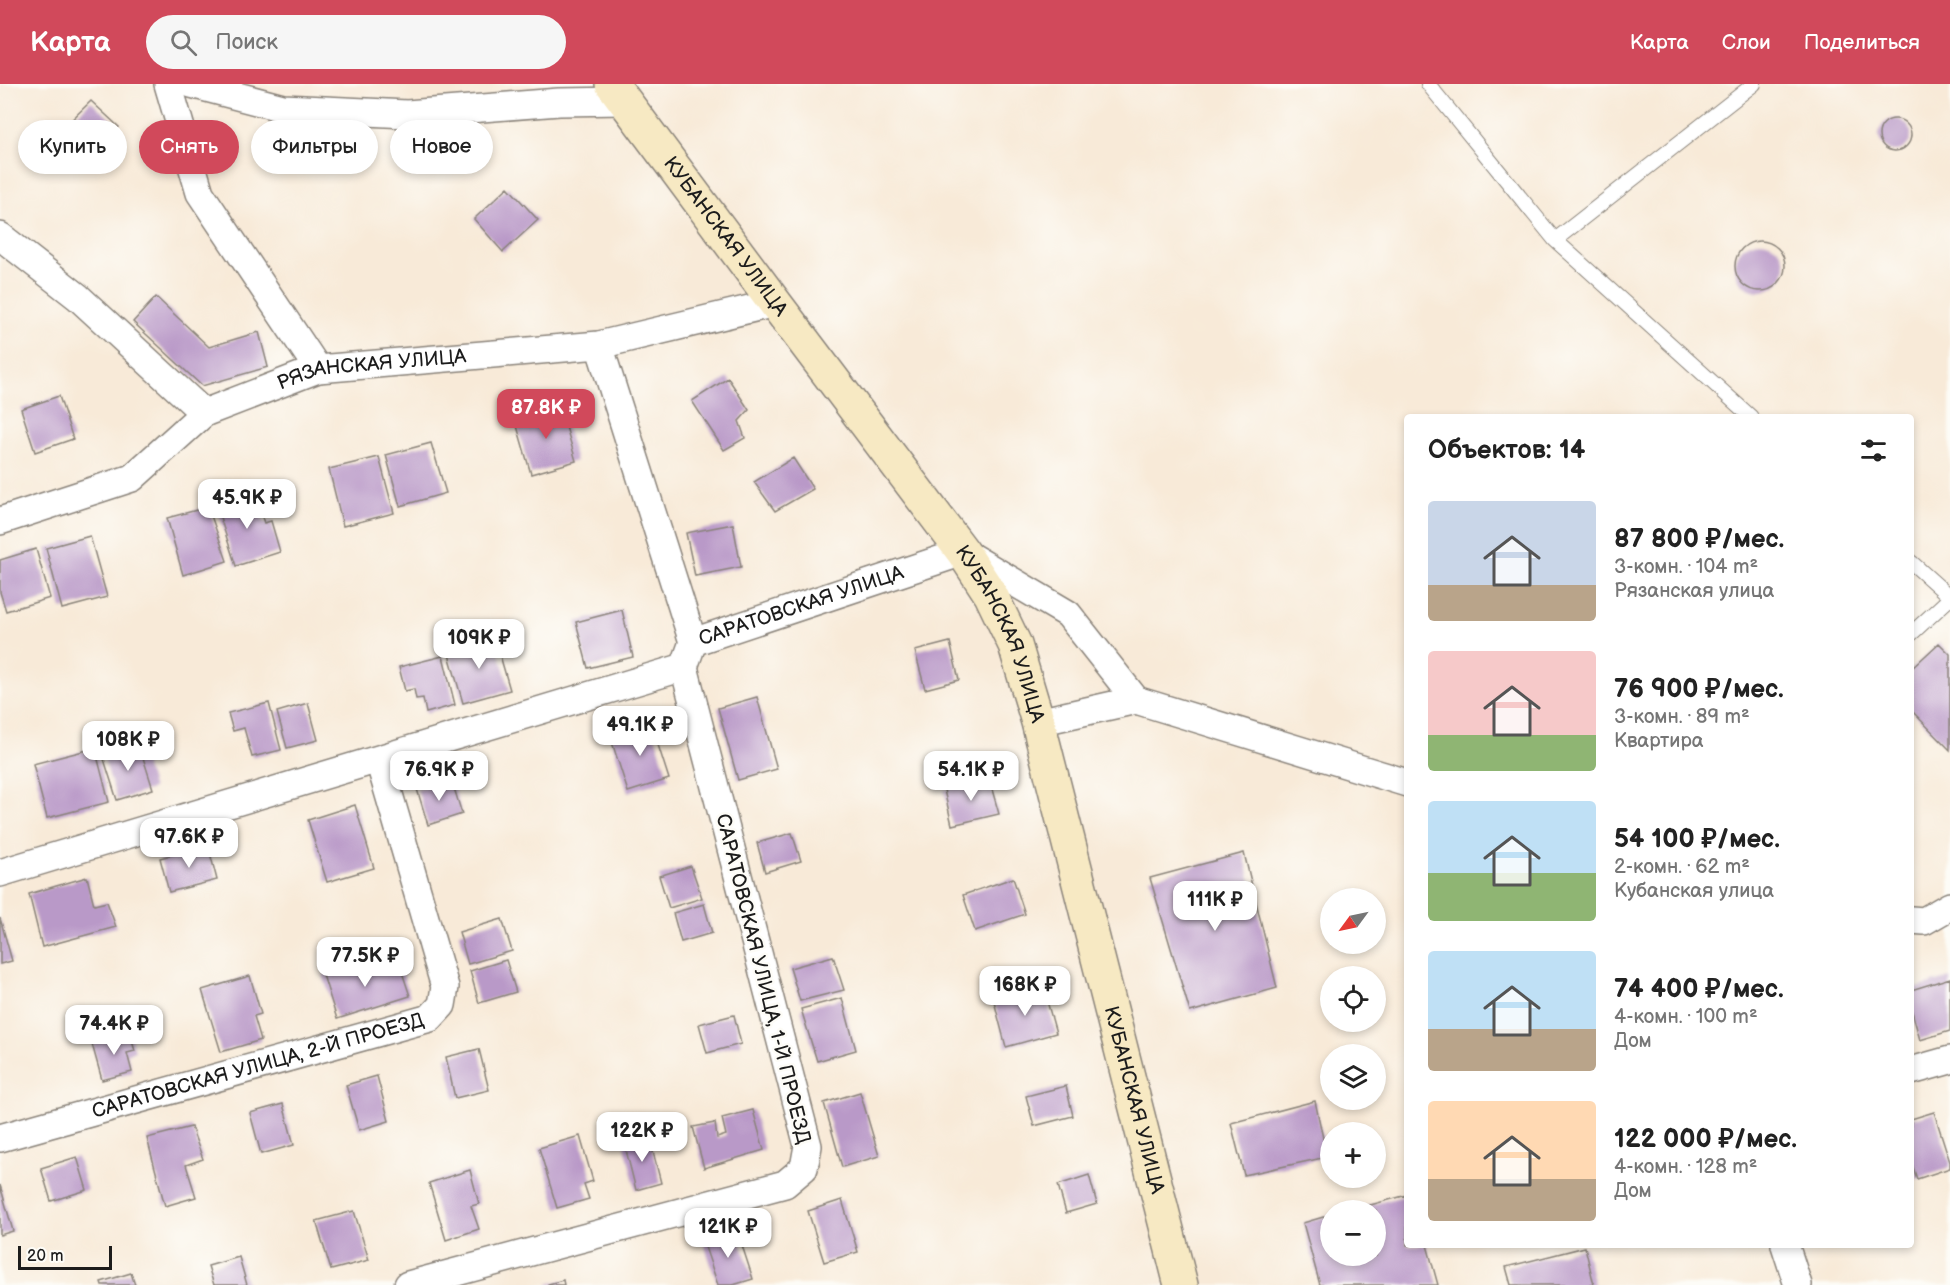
<!DOCTYPE html>
<html lang="ru">
<meta charset="utf-8">
<style>
body{margin:0;font-family:"Balsamiq Sans",sans-serif;background:#f6f6f6;color:#222;height:100vh;display:flex;flex-direction:column;font-size:22px;white-space:nowrap}
*{box-sizing:border-box;margin:0}
p{font-size:20px;color:#767676}
.icon{flex:none;width:33px;height:33px;fill:none;stroke:currentColor;stroke-width:2;stroke-linecap:round;stroke-linejoin:round}
.map{position:relative;flex:1;overflow:hidden}
.sheet{position:absolute;left:1404px;top:330px;width:510px;height:834px;display:flex;flex-direction:column;background:#fff;border-radius:6px;box-shadow:0 3px 9px #0003}
.sheet>*{flex:none}
.hud{position:absolute;left:18px;top:36px;width:570px;height:54px;display:flex;gap:12px}
.needle{width:39px;rotate:237deg}
.controls{position:absolute;left:1320px;top:804px;display:grid;gap:12px}
.controls a{display:grid;place-items:center;width:66px;height:66px;border-radius:50%;background:#fff;box-shadow:0 3px 9px #0003;font-size:30px}
.scale{position:absolute;left:18px;bottom:15px;width:94px;box-sizing:border-box;padding-left:6px;border:3px solid #1c1c1c;border-top:0;font-size:16px;line-height:21px;white-space:nowrap;color:#1c1c1c;-webkit-text-stroke:4px #fdfcf7;paint-order:stroke}
.price{position:absolute;translate:-50% -51px;padding:0 14px;border-radius:12px;background:#fff;color:#222;font-size:20px;line-height:39px;filter:drop-shadow(0 2px 3px #0008)}
.price::after{content:'';position:absolute;left:50%;top:36px;width:18px;height:14px;margin-left:-9px;background:inherit;clip-path:polygon(0 0,100% 0,50% 100%)}
.price.active{background:#d1495b;color:#fff}
ul{padding:0;list-style:none}
li{display:flex;align-items:center;gap:18px;height:150px;padding:0 24px}
li span{display:grid;place-items:center;flex:none;width:168px;height:120px;border-radius:6px;color:#555}
li>.icon{margin-inline-start:auto}
span .icon{width:72px;height:72px;fill:#fffc;stroke-width:1}
li b{font-size:26px}
h2{display:flex;justify-content:space-between;align-items:center;height:72px;padding:0 24px;font-size:26px}
.chip{padding:0 21px;border-radius:27px;background:#fff;box-shadow:0 3px 9px #0003;font-size:21px;line-height:54px}
.chip.active{background:#d1495b;color:#fff}
header{display:flex;align-items:center;gap:36px;box-sizing:border-box;height:84px;padding:0 30px;background:#d1495b;color:#fff}
header strong{font-size:28px}
nav{display:flex;gap:33px;margin-inline-start:auto;font-size:21px}
.search{width:420px;height:54px;background:#f6f6f6;display:flex;align-items:center;gap:15px;box-sizing:border-box;padding:0 21px;border-radius:33px;color:#767676;font-size:22px}
.map>svg:first-child{display:block}
.building{fill:#b999c8}
.lines{fill:none;stroke-linecap:round;stroke-linejoin:round}
.lane-casing{stroke:#8a837a;stroke-width:16}
.street-casing{stroke:#8a837a;stroke-width:30}
.secondary-casing{stroke:#8a837a;stroke-width:36}
.lane{stroke:#fff;stroke-width:14}
.street{stroke:#fff;stroke-width:27}
.secondary{stroke:#f7e9c3;stroke-width:33}
.labels{text-anchor:middle;dominant-baseline:central;stroke-width:5;stroke-linejoin:round;paint-order:stroke}
.street-label{font-size:20px;fill:#1c1c1c;stroke:#fdfcf7}
</style>
<header>
<strong>Карта</strong>
<div class="search"><svg class="icon" aria-label="search" viewBox="0 0 24 24"><circle cx="10" cy="10" r="6"/><path d="M15 15l6 6"/></svg>Поиск</div>
<nav><a>Карта</a><a>Слои</a><a>Поделиться</a></nav>
</header>
<div class="map">
<svg width="1950" height="1201" viewBox="0 0 1950 1201">
<rect width="100%" height="100%" fill="#fdfcf7"/>
<filter id="ink" filterUnits="userSpaceOnUse"><feTurbulence type="fractalNoise" baseFrequency=".0167" numOctaves="2"/><feDisplacementMap in="SourceGraphic" scale="12" xChannelSelector="R" yChannelSelector="G"/><feConvolveMatrix kernelMatrix="1 2 1 2 8 2 1 2 1" color-interpolation-filters="sRGB"/></filter>
<filter id="wash" filterUnits="userSpaceOnUse"><feTurbulence type="fractalNoise" baseFrequency=".008" numOctaves="4" result="noise"/><feDisplacementMap in="SourceGraphic" scale="24" xChannelSelector="R" yChannelSelector="G"/><feGaussianBlur stdDeviation="1.35" result="paint"/><feColorMatrix in="noise" values="0 0 0 0 0 0 0 0 0 0 0 0 0 0 0 0 0 1.4 0 .05"/><feComposite in="paint" operator="in"/></filter>
<g filter="url(#wash)">
<rect width="100%" height="100%" fill="#f8ead8"/>
<g id="blocks">
<path class="building" d="M91,17l28,26 -33,36 -30,-28z
M1879 51a16 16 0 1 1 32 0a16 16 0 1 1-32 0Z
M508,103l30,33 -35,32 -29,-33z
M1735 182a25 25 0 1 1 50 0a25 25 0 1 1-50 0Z
M156,213l53,50 50,-15 9,35 -66,19 -69,-64z
M728,294l21,32 -10,11 6,17 -21,12 -32,-49z
M59,312l14,43 -38,13 -14,-43z
M560,322l16,55 -45,13 -16,-55z
M431,359l15,50 -46,13 -14,-51z
M379,373l15,56 -51,13 -14,-57z
M793,374l20,31 -38,22 -21,-29z
M254,409l10,30 7,-2 9,31 -44,14 -20,-61z
M208,423l19,54 -44,14 -16,-57z
M733,440l8,43 -46,9 -9,-43z
M90,452l17,61 -45,12 -16,-61z
M36,465l14,49 -44,13 -6,-19v-32z
M622,526l11,47 -45,11 -12,-46z
M495,554l15,52 -47,13 -15,-52z
M950,558l9,38 -34,9 -10,-38z
M1939,559l11,11v96l-39,-40v-41z
M443,572l12,49 -29,8 -3,-15 -7,1 -2,-10 -9,2 -6,-24z
M757,613l20,72 -39,11 -20,-72z
M269,619l12,47 -29,7 -8,-29 -11,3 -5,-18z
M308,619l10,37 -31,8 -10,-36z
M651,639l18,56 -41,13 -18,-56z
M139,661l14,44 -36,11 -14,-44z
M95,664l14,54 -62,16 -14,-54z
M451,694l11,36 -34,11 -11,-36z
M989,695l10,35 -47,11 -8,-35z
M355,721l19,63 -47,14 -19,-62z
M792,749l9,28 -36,11 -8,-29z
M208,761l9,35 -48,12 -9,-34z
M1244,769l33,135 -87,24 -40,-134z
M691,782l11,32 -33,10 -10,-32z
M87,793l7,28 13,-3 9,25 -74,20 -13,-53z
M1013,794l12,36 -50,17 -12,-36z
M704,820l8,29 -31,9 -8,-29z
M0,834l12,43 -12,3z
M502,835l10,32 -44,13 -9,-32z
M833,872l11,34 -44,11 -10,-33z
M506,876l10,32 -37,11 -9,-32z
M369,877l3,10 27,-8 11,33 -73,23 -14,-44z
M250,892l11,38 -7,2 7,24 -40,12 -19,-62z
M1950,894v53l-30,9 -9,-32v-18z
M1043,903l13,46 -50,14 -12,-46z
M842,914l14,52 -39,11 -16,-52z
M734,931l7,29 -34,9 -8,-29z
M130,950l5,17 -8,2 5,19 -30,8 -10,-36z
M479,965l10,41 -34,8 -9,-41z
M377,992l12,45 -30,9 -13,-45z
M1066,1002l7,30 -39,10 -8,-30z
M860,1008l19,64 -37,11 -18,-64z
M1315,1017l12,56 -83,18 -13,-52z
M283,1020l11,41 -33,9 -11,-41z
M753,1026l11,40 -60,18 -11,-41 22,-4 2,15 9,-3 -4,-17z
M1934,1028l16,50v6l-33,11 -6,-18v-42z
M191,1043l12,32 -17,6 10,32 -31,9 -18,-68z
M580,1052l13,45 -9,3 5,15 -32,9 -18,-60z
M649,1052l12,47 -25,7 -12,-48z
M77,1073l10,33 -36,11 -10,-33z
M470,1086l9,34 -8,2 8,23 -33,11 -17,-57z
M1089,1091l8,29 -31,9 -8,-28z
M0,1101l13,46 -13,4z
M1407,1111v50h20l11,40h-118l-17,-62 27,-8v41h46v-46h-24z
M842,1116l16,52 -34,10 -16,-51z
M354,1127l15,49 -38,10 -15,-49z
M737,1146l16,49 -20,6h-15l-15,-44z
M1585,1163l9,38h-83l-5,-18z
M239,1173l8,28h-33l-6,-19z
M131,1189l4,12h-33l-1,-3z
M563,1196l1,5h-16v-1z"/>
</g>
</g>
<g filter="url(#ink)">
<use href="#blocks" fill-opacity="0" stroke="#8a837a" stroke-width="1.5"/>
<g class="lines">
<defs>
<path id="lane" d="M1428,0l127,156
M1751,333l-196,-177 199,-156
M1911,478l39,35
M1911,550l39,-36"/>
<g id="street">
<path d="M168,0l32,109 118,176"/>
<path d="M191,0l92,24 124,6 152,-12 66,-1"/>
<path d="M0,152l78,61 126,116"/>
<path d="M599,261l94,297"/>
<path id="s1" d="M0,437l132,-43 72,-65 114,-44 281,-24 176,-42"/>
<path d="M1038,638l98,-22"/>
<path id="s2" d="M0,789l684,-206 9,-25 270,-90 105,62 68,86 271,83"/>
<path d="M1911,836l13,1 26,-15"/>
<path d="M1911,987l39,-11"/>
<path id="s3" d="M0,1054l430,-120 12,-13 3,-18 -66,-227"/>
<path d="M1785,1161l13,40"/>
<path d="M408,1201l377,-101 19,-16 4,-22 -124,-479"/>
</g>
<g id="secondary">
<path id="s4" d="M612,0l163,219 188,249 28,43 24,50 23,77 143,563"/>
</g>
</defs>
<use href="#lane" class="lane-casing"/>
<use href="#street" class="street-casing"/>
<use href="#secondary" class="secondary-casing"/>
<use href="#lane" class="lane"/>
<use href="#street" class="street"/>
<use href="#secondary" class="secondary"/>
</g>
</g>
<g class="labels">
<g class="street-label">
<text stroke="none"><textPath href="#s4" startOffset="190">КУБАНСКАЯ УЛИЦА</textPath></text>
<text stroke="none"><textPath href="#s1" startOffset="411">РЯЗАНСКАЯ УЛИЦА</textPath></text>
<text stroke="none"><textPath href="#s2" startOffset="855">САРАТОВСКАЯ УЛИЦА</textPath></text>
<text stroke="none"><textPath href="#s4" startOffset="676">КУБАНСКАЯ УЛИЦА</textPath></text>
<text transform="translate(763 895) rotate(76)">САРАТОВСКАЯ УЛИЦА, 1-Й ПРОЕЗД</text>
<text stroke="none"><textPath href="#s3" startOffset="268">САРАТОВСКАЯ УЛИЦА, 2-Й ПРОЕЗД</textPath></text>
<text stroke="none"><textPath href="#s4" startOffset="1162">КУБАНСКАЯ УЛИЦА</textPath></text>
</g>
</g>
</svg>
<div class="controls">
<a><svg class="needle" viewBox="-14 -14 28 28"><path d="M0-13l5 13h-10z" fill="#e53935"/><path d="M0 13l5-13h-10z" fill="#767676"/></svg></a>
<a><svg class="icon" aria-label="locate" viewBox="0 0 24 24"><circle cx="12" cy="12" r="6"/><path d="M12 2v4M12 18v4M2 12h4M18 12h4"/></svg></a>
<a><svg class="icon" aria-label="layers" viewBox="0 0 24 24"><path d="M12 4l9 5-9 5-9-5zM3 14l9 5 9-5"/></svg></a>
<a>+</a>
<a>−</a>
</div>
<div class="scale">20 m</div>
<b class="price active" style="left:546px;top:356px">87.8K ₽</b>
<b class="price" style="left:247px;top:446px">45.9K ₽</b>
<b class="price" style="left:479px;top:586px">109K ₽</b>
<b class="price" style="left:640px;top:673px">49.1K ₽</b>
<b class="price" style="left:128px;top:688px">108K ₽</b>
<b class="price" style="left:439px;top:718px">76.9K ₽</b>
<b class="price" style="left:971px;top:718px">54.1K ₽</b>
<b class="price" style="left:189px;top:785px">97.6K ₽</b>
<b class="price" style="left:1215px;top:848px">111K ₽</b>
<b class="price" style="left:365px;top:904px">77.5K ₽</b>
<b class="price" style="left:1025px;top:933px">168K ₽</b>
<b class="price" style="left:114px;top:972px">74.4K ₽</b>
<b class="price" style="left:642px;top:1079px">122K ₽</b>
<b class="price" style="left:728px;top:1175px">121K ₽</b>
<div class="hud">
<a class="chip">Купить</a>
<a class="chip active">Снять</a>
<a class="chip">Фильтры</a>
<a class="chip">Новое</a>
</div>
<section class="sheet">
<h2>Объектов: 14<svg class="icon" aria-label="filters" viewBox="0 0 24 24"><path d="M4 7h16M4 17h16"/><circle cx="9" cy="7" r="2"/><circle cx="15" cy="17" r="2"/></svg></h2>
<ul>
<li><span style="background:linear-gradient(#c9d6e8 70%,#b9a48a 0)"><svg class="icon" aria-label="home" viewBox="0 0 24 24"><path d="M3 11l9-7 9 7M6 9v11h12V9"/></svg></span><div><b>87 800 ₽/мес.</b><p>3-комн. · 104 m²</p><p>Рязанская улица</p></div></li>
<li><span style="background:linear-gradient(#f6c9c9 70%,#8fb573 0)"><svg class="icon" aria-label="home" viewBox="0 0 24 24"><path d="M3 11l9-7 9 7M6 9v11h12V9"/></svg></span><div><b>76 900 ₽/мес.</b><p>3-комн. · 89 m²</p><p>Квартира</p></div></li>
<li><span style="background:linear-gradient(#bfe0f5 60%,#8fb573 0)"><svg class="icon" aria-label="home" viewBox="0 0 24 24"><path d="M3 11l9-7 9 7M6 9v11h12V9"/></svg></span><div><b>54 100 ₽/мес.</b><p>2-комн. · 62 m²</p><p>Кубанская улица</p></div></li>
<li><span style="background:linear-gradient(#bfe0f5 65%,#b9a48a 0)"><svg class="icon" aria-label="home" viewBox="0 0 24 24"><path d="M3 11l9-7 9 7M6 9v11h12V9"/></svg></span><div><b>74 400 ₽/мес.</b><p>4-комн. · 100 m²</p><p>Дом</p></div></li>
<li><span style="background:linear-gradient(#ffd9b3 65%,#b9a48a 0)"><svg class="icon" aria-label="home" viewBox="0 0 24 24"><path d="M3 11l9-7 9 7M6 9v11h12V9"/></svg></span><div><b>122 000 ₽/мес.</b><p>4-комн. · 128 m²</p><p>Дом</p></div></li>
</ul>
</section>
</div>
